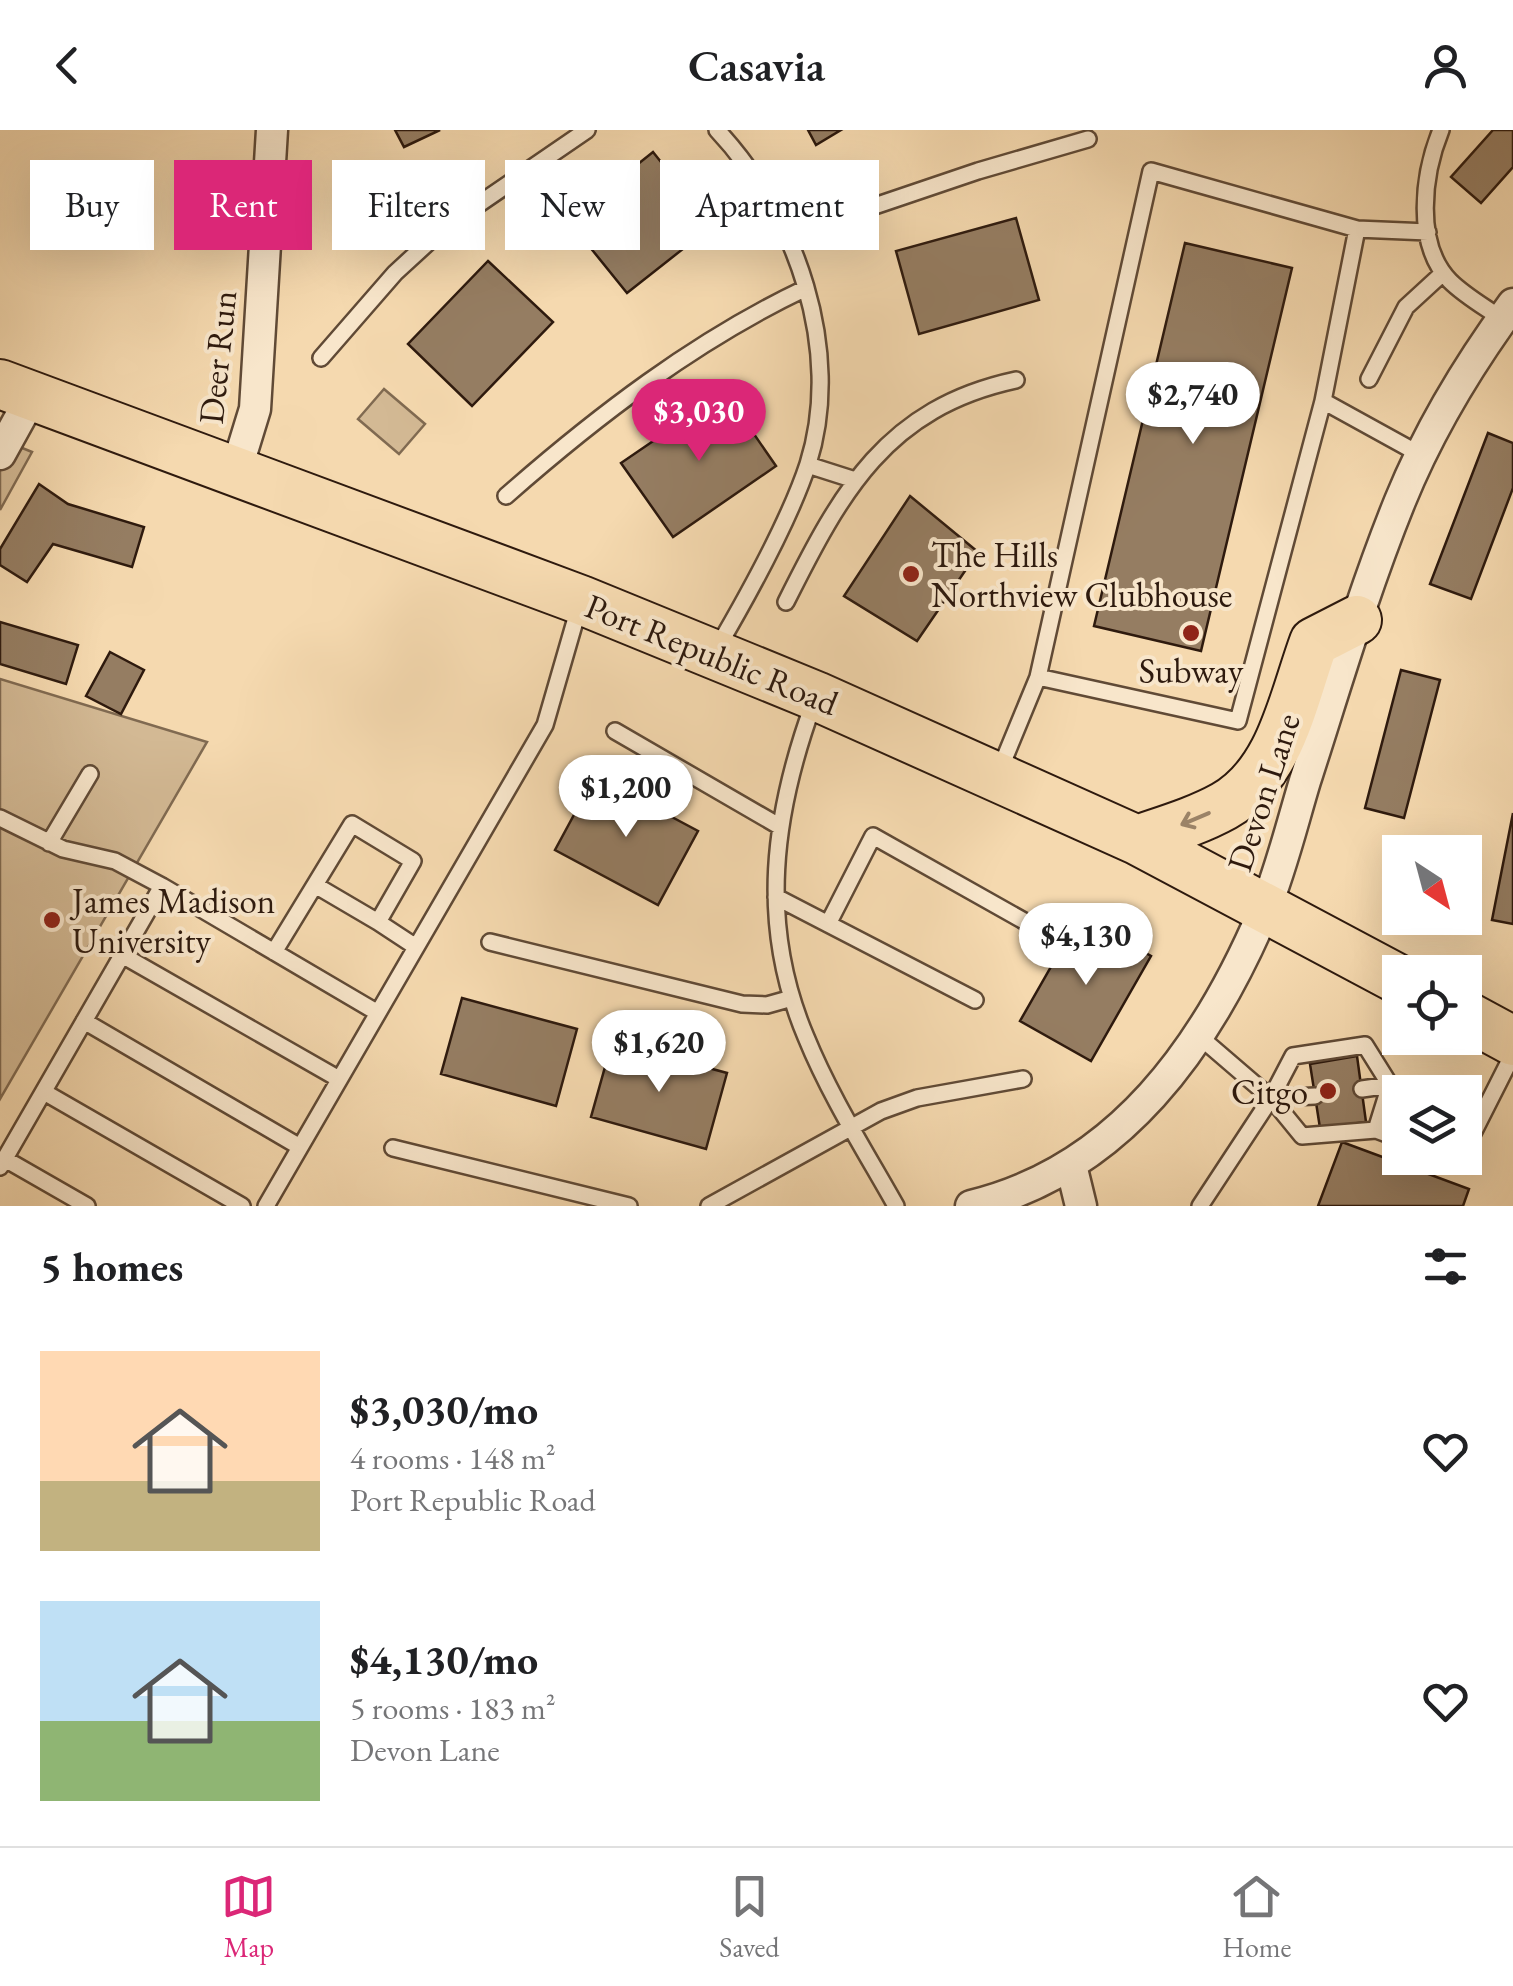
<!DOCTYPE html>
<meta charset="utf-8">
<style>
body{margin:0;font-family:"EB Garamond",serif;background:#f2f2f2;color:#202124;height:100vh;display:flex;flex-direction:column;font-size:38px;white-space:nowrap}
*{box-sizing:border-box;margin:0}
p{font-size:32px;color:#757577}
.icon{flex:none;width:55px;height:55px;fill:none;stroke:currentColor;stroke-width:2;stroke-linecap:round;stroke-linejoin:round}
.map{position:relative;height:1076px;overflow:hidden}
.details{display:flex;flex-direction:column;background:#fff;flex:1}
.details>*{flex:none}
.hud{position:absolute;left:30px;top:30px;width:1000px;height:90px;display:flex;gap:20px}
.needle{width:65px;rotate:144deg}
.tools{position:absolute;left:1382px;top:705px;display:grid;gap:20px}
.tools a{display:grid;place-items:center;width:100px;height:100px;border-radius:0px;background:#fff;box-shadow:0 10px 40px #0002;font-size:50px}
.price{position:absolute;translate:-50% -85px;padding:0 22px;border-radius:35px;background:#fff;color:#222;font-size:32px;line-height:65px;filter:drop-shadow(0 2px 5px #0008)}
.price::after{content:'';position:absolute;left:50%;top:60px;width:30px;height:22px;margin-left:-15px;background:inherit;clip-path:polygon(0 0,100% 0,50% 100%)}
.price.on{background:#db2777;color:#fff}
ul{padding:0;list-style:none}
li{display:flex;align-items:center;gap:30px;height:250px;padding:0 40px}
li span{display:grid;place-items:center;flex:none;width:280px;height:200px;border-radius:0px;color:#555}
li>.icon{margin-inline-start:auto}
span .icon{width:120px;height:120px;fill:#fffc;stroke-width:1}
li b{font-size:42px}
h2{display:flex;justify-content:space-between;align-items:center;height:120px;padding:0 40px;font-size:42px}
.tag{padding:0 35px;border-radius:0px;background:#fff;box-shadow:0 10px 40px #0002;font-size:35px;line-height:90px}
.tag.on{background:#db2777;color:#fff}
header{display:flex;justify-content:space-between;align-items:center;height:130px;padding:0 40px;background:#fff;font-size:45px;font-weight:600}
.dock{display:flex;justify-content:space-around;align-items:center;height:140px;border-top:2px solid #e0e0e0;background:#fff;font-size:28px;color:#757577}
.dock a{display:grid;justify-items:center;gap:5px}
.dock .on{color:#db2777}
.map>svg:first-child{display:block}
.green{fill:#d3b994;stroke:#806a51;stroke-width:2.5}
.building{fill:#957d62;stroke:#2e1a0e;stroke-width:2.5}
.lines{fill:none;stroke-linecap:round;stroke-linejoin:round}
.service-casing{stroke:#604a36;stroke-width:20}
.minor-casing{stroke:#604a36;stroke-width:35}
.primary-casing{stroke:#2e1a0e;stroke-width:52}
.service{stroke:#f8e6cb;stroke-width:15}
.minor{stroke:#f8e6cb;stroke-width:30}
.primary{stroke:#f5d9af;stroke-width:48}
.oneway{stroke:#9b8367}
.poi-dot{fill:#8f2418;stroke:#f8e6cb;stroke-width:4}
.labels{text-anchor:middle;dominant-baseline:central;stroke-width:8;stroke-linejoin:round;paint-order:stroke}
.street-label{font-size:35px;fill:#2e1a0e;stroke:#f8e6cb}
.poi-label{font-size:35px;fill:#2e1a0e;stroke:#f8e6cb;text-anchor:start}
</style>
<header><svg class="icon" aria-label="back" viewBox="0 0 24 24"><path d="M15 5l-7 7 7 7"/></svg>Casavia<svg class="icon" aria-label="person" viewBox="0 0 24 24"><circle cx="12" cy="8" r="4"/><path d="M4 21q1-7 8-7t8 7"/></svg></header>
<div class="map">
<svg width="1513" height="1076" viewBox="0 0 1513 1076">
<rect width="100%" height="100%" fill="#f5d9af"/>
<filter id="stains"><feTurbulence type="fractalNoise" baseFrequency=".002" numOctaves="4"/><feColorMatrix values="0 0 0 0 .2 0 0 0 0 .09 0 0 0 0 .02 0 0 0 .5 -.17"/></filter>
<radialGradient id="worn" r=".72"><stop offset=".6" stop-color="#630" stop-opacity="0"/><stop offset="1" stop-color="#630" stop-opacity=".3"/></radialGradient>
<path class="green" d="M384,259l41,35 -26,30 -41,-35z
M0,309l32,13 -32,58z
M0,549l207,63 -207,357z"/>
<path class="building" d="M395,0h45l-36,17z
M808,0h33l-25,15z
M1493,0h20v37l-32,36 -30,-26z
M653,22l59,74 -85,67 -59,-73z
M1016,88l23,82 -120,34 -23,-83z
M1185,113l107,25 -91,383 -107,-25z
M488,131l65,61 -81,84 -64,-62z
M725,262l51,74 -103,71 -52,-74z
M1488,303l25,10v45l-42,111 -41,-15z
M39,354l29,20 76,23 -12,40 -79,-23 -26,38 -27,-17v-16z
M910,366l68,56 -61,89 -73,-45z
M0,492l78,23 -12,39 -66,-20z
M110,522l34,18 -23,44 -35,-18z
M1401,540l39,10 -36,138 -39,-10z
M595,646l103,55 -40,74 -103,-55z
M1513,683v111l-21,-4z
M1080,786l71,40 -60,105 -71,-40z
M462,868l115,31 -21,77 -115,-32z
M612,912l115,31 -21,76 -115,-32z
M1357,926l9,66 -46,6 -10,-64z
M1342,1012l127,47 -6,17h-145z"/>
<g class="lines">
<defs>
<path id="service" d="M1441,0c-18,44 -27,114 9,151 15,15 35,26 52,38
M786,106l192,-65 110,-32
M321,228l74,-85 49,-45 143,-98
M1369,249l37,-72 37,-34
M1421,325l-98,-54 34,-172 71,3
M808,335l47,15
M506,366c91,-80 189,-155 298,-207
M786,472c55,-110 100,-194 230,-222
M716,520c31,-53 73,-128 92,-186 36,-113 -12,-250 -91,-334
M1038,547l113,-506 206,58
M814,572c-41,112 -56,222 -8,335 24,59 59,114 90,169
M615,601l164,95
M998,644l40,-97 200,44 85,-320
M0,688l63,31 52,12 47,25
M49,713l41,-69
M776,767l199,103
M378,792l38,25
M828,794l45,-88 151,85
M490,812l252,62 25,1 25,-7
M274,822l78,-128 61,37 -35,61 -63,-37
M122,825l217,124
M84,891l216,126
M1362,959l28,-4
M44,962l198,114
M1271,968l44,-2
M1376,1000l24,9
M393,1018l236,58
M1465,1019l48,-95
M1447,1028l11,4 2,-4
M5,1029l82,47
M0,1037l162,-281 216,127
M266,1076l279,-481 35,-121
M709,1076l172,-95 36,-13 106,-19
M1200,1076l71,-108 22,-42 72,-11 25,40 -14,45 -74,6 -31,-38 -71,-61"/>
<path id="minor" d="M0,324l32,-58
M236,341l19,-62 17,-279
M1071,1035l10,41
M971,1076c149,-36 236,-161 293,-295 17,-41 28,-87 41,-130 30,-93 58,-189 95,-280 28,-69 69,-137 113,-197"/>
<path id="primary" d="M0,254l581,216 235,96 321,144 263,140
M1137,710c29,-10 60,-19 87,-34 57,-32 69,-107 90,-164l43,-22
M1465,885l48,26"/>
</defs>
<use href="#service" class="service-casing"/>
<use href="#minor" class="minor-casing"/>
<use href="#primary" class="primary-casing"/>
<use href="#service" class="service"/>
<use href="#minor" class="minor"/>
<use href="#primary" class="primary"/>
</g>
<defs><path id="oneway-shaft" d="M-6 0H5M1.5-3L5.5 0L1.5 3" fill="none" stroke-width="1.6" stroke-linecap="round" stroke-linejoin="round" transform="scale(2.5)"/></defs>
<use class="oneway" href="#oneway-shaft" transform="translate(1195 689) rotate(157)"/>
<g class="poi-dot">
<circle cx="911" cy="444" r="10"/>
<circle cx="1191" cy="503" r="10"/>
<circle cx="52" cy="790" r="10"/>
<circle cx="1328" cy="961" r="10"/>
</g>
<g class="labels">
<g class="street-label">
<text transform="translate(217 227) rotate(-84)">Deer Run</text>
<text transform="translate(712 524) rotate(22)">Port Republic Road</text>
<text transform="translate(1263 662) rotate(-72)">Devon Lane</text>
</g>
<g class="poi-label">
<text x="931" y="424">The Hills<tspan x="931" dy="40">Northview Clubhouse</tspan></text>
<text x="1191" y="540" text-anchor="middle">Subway</text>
<text x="72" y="770">James Madison<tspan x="72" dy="40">University</tspan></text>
<text x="1308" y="961" text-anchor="end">Citgo</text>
</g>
</g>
<rect width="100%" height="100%" filter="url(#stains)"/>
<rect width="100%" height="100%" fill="url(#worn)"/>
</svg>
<div class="tools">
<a><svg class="needle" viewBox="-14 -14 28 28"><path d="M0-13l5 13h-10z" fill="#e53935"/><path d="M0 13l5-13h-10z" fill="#757577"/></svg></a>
<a><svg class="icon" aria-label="locate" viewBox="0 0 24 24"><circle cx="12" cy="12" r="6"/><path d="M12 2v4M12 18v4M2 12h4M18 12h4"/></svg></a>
<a><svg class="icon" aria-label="layers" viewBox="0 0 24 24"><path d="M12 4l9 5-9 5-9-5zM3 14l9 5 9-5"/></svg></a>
</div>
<b class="price" style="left:1193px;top:317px">$2,740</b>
<b class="price on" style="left:699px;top:334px">$3,030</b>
<b class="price" style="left:626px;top:710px">$1,200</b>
<b class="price" style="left:1086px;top:858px">$4,130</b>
<b class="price" style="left:659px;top:965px">$1,620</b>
<div class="hud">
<a class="tag">Buy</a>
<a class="tag on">Rent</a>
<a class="tag">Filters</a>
<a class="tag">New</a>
<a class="tag">Apartment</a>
</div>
</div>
<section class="details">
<h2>5 homes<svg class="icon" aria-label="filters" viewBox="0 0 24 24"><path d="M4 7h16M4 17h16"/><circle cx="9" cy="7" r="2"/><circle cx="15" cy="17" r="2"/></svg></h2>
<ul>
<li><span style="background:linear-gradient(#ffd9b3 65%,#c2b280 0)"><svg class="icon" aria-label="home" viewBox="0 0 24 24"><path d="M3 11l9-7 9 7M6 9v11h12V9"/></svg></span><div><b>$3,030/mo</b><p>4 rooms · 148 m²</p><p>Port Republic Road</p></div><svg class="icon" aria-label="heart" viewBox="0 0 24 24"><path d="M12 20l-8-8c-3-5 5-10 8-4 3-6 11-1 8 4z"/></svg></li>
<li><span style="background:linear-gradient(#bfe0f5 60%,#8fb573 0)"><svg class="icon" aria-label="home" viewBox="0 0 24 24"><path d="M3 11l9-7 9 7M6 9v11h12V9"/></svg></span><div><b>$4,130/mo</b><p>5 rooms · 183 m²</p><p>Devon Lane</p></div><svg class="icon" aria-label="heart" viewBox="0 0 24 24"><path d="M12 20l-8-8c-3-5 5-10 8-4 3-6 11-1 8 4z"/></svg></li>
</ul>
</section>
<nav class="dock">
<a class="on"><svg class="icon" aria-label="map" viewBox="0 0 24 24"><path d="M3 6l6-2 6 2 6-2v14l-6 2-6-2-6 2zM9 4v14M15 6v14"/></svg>Map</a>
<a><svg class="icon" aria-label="saved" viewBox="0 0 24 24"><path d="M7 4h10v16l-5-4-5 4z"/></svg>Saved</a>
<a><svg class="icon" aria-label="home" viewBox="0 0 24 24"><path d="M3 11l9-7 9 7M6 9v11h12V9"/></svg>Home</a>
</nav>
